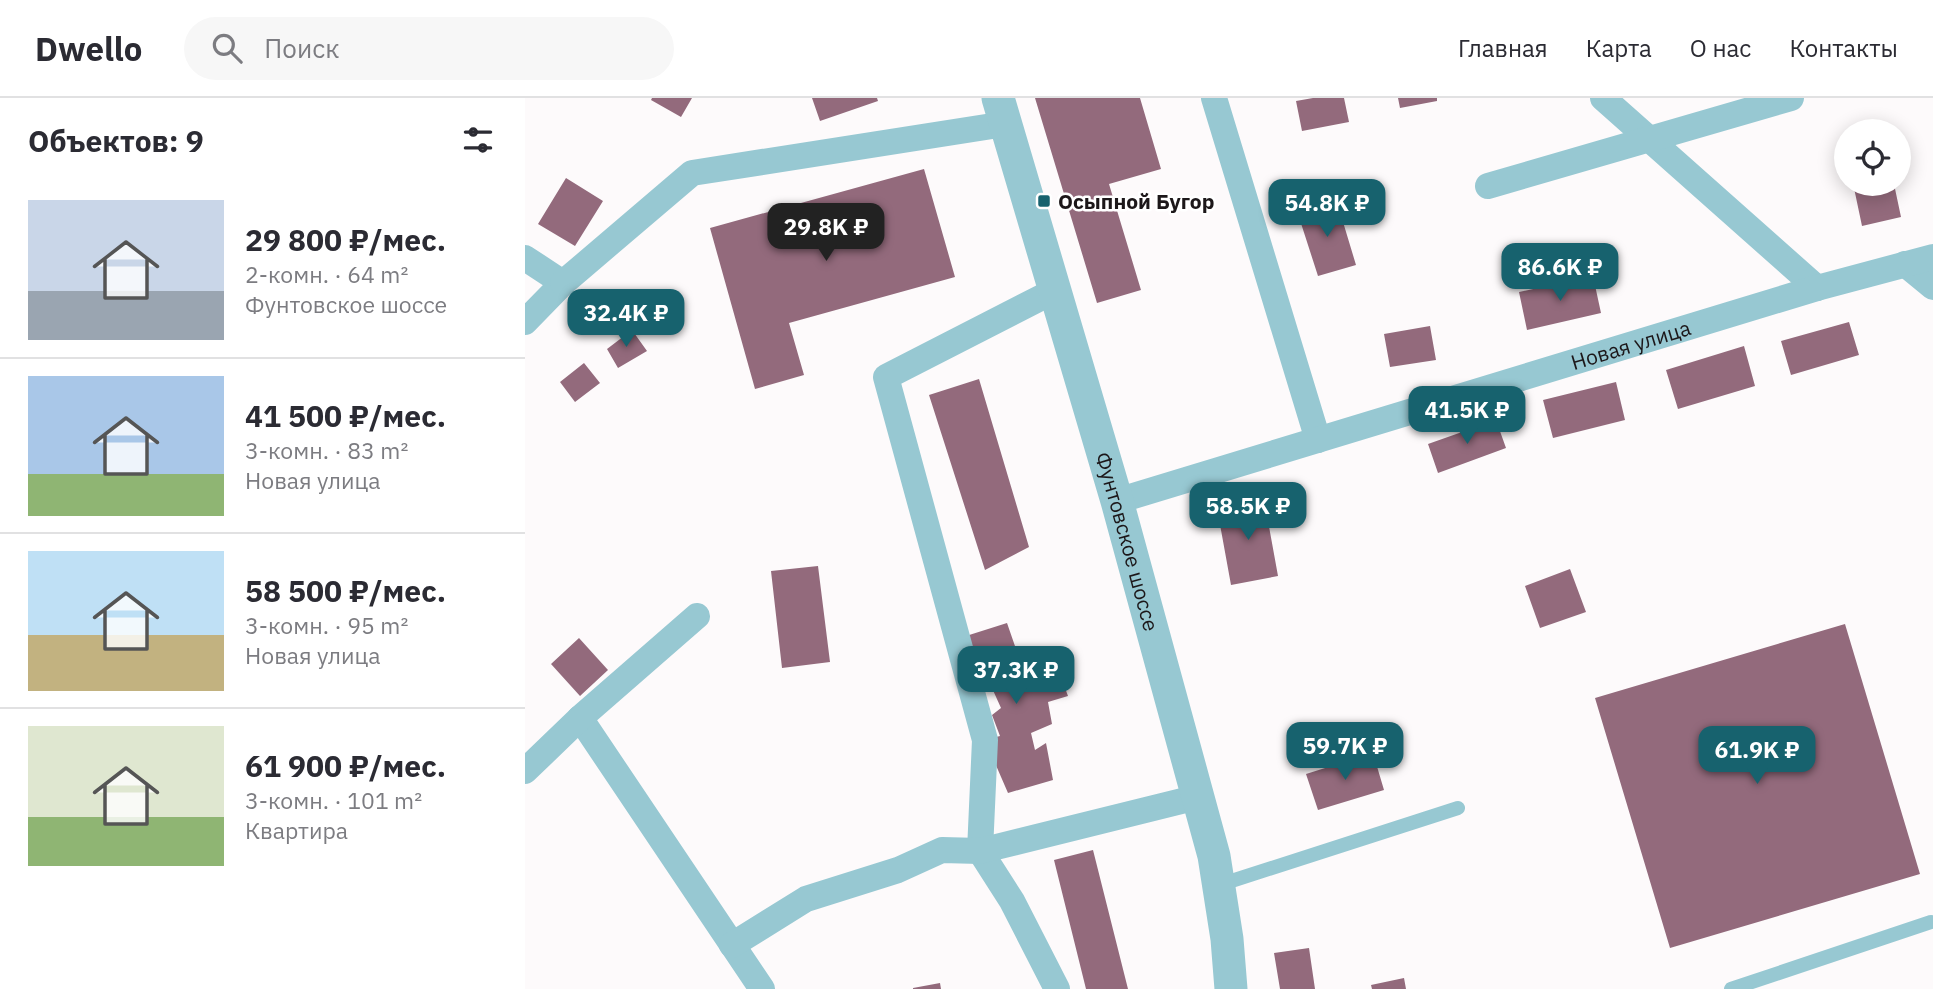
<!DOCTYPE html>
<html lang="ru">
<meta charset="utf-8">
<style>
body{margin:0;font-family:"IBM Plex Sans",sans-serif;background:#f7f7f7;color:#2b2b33;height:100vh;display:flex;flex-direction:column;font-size:26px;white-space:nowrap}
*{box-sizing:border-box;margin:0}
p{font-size:23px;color:#7c7c81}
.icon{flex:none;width:38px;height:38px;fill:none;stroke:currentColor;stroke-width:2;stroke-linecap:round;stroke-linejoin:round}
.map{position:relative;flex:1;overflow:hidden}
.details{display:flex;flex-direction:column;background:#fff;width:525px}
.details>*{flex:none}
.fabs{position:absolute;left:1309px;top:21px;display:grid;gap:14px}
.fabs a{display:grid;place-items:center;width:77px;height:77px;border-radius:50%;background:#fff;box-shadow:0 4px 18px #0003;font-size:35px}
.price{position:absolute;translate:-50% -60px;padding:0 16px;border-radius:14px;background:#17626e;color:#fff;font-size:23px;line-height:46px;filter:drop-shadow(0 2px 4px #0008)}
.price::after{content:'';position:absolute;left:50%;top:42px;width:21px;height:16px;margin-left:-10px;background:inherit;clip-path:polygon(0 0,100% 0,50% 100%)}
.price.current{background:#222;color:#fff}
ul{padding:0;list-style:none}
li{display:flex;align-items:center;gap:21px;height:175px;padding:0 28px}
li+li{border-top:2px solid #e1e1e2}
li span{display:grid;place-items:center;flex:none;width:196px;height:140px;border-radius:0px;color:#555}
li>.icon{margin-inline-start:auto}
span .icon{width:84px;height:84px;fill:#fffc;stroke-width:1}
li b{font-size:30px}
h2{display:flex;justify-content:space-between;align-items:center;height:84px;padding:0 28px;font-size:30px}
header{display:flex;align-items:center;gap:42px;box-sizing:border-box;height:98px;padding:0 35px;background:#fff;border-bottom:2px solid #e1e1e2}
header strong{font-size:33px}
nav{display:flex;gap:38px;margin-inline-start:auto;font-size:24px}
.search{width:490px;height:63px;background:#f7f7f7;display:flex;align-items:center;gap:18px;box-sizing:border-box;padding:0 24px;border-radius:38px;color:#7c7c81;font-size:26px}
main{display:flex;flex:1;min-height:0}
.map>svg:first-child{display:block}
.building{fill:#936a7c}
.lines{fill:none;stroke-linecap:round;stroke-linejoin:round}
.service{stroke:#97c8d2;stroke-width:14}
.minor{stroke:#97c8d2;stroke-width:26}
.tertiary{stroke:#97c8d2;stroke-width:33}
.poi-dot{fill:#17626e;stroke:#fff;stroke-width:2.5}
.labels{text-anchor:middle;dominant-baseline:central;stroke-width:5;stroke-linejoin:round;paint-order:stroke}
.poi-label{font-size:21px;font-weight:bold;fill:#1c1719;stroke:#fff;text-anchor:start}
.street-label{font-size:21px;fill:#1c1719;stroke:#fff}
</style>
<header>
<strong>Dwello</strong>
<div class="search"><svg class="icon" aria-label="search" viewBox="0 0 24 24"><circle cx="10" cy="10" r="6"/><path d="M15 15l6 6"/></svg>Поиск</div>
<nav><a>Главная</a><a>Карта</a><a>О нас</a><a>Контакты</a></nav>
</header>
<main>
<section class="details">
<h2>Объектов: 9<svg class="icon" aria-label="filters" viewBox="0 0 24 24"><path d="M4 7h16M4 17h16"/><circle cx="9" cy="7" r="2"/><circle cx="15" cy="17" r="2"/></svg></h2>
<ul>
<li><span style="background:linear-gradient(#c9d6e8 65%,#9aa5b1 0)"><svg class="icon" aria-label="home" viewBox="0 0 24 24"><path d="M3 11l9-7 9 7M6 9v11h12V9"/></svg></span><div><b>29 800 ₽/мес.</b><p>2-комн. · 64 m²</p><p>Фунтовское шоссе</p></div></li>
<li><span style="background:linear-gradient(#a9c7e8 70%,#8fb573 0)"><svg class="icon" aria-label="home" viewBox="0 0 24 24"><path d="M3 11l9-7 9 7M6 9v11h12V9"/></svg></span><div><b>41 500 ₽/мес.</b><p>3-комн. · 83 m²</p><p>Новая улица</p></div></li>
<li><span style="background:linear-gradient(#bfe0f5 60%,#c2b280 0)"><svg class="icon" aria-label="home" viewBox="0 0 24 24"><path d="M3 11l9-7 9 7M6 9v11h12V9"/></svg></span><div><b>58 500 ₽/мес.</b><p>3-комн. · 95 m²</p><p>Новая улица</p></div></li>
<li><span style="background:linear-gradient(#dfe7d0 65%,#8fb573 0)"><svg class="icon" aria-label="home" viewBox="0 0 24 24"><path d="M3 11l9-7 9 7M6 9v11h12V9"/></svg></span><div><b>61 900 ₽/мес.</b><p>3-комн. · 101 m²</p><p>Квартира</p></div></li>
</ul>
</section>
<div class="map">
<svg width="1408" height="891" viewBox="0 0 1408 891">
<rect width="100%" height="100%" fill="#fdfafb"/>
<path class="building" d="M127,0h40l-11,19 -30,-17z
M287,0h65l1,3 -58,20z
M510,0h105l21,71 -52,15 32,106 -44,13z
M788,0h31l5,24 -47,9 -6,-30z
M873,0h39v3l-37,7z
M399,71l31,108 -166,46 15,52 -49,14 -45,-161z
M41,80l37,23 -28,45 -37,-22z
M1349,86h20l7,33 -39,9 -8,-38z
M812,104l19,63 -38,11 -20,-62z
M1068,178l8,37 -74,17 -8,-38z
M1324,224l10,33 -68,20 -10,-34z
M905,228l6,34 -46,7 -6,-33z
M107,232l15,21 -29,17 -11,-19z
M1219,248l11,40 -77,23 -12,-39z
M59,265l16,20 -25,19 -15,-20z
M454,281l50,168 -44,23 -56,-175z
M1091,284l9,38 -72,18 -10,-38z
M971,322l10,28 -68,25 -10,-29z
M739,401l14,77 -47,9 -14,-77z
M293,468l12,96 -48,6 -11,-97z
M1045,471l16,43 -46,16 -15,-42z
M482,525l16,46 32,-8 13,35 -20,6 4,22 -21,9 4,17 11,-7 7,37 -45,13 -23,-53 15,-4 -8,-21 9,-7 -9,-20h-11l-15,-52z
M1320,526l75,250 -250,74 -75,-250z
M54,540l29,32 -28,26 -29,-32z
M848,655l11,37 -66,20 -12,-36z
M568,752l35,139h-42l-32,-129z
M784,850l6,41h-35l-6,-36z
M879,880l2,11h-34l-1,-4z
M415,885l1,6h-28v-1z"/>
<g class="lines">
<path class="service" d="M694,787l239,-77
M1206,891l200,-67"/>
<g class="minor">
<path d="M689,0l104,342"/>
<path d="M1078,0l214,190"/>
<path d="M963,88l303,-88"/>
<path d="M0,160l38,25 -38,39"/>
<path d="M1380,166l28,23"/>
<path d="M38,185l129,-110 313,-49"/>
<path d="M529,193l-168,86 99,363 -5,111 32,50 45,88"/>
<path id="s1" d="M592,403l700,-213 116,-31"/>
<path d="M55,620l182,271"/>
<path d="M0,673l55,-53 117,-102"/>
<path d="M207,847l74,-46 92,-29 44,-20 38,1 218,-54"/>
</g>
<path class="tertiary" id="s2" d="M473,0l119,403 97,355 13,83 4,50"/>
</g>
<rect class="poi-dot" x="512" y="96" width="14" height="14" rx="3.5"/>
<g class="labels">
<g class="poi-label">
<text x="533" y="103">Осыпной Бугор</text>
</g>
<g class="street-label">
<text stroke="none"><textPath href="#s1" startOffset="537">Новая улица</textPath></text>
<text stroke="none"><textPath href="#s2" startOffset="462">Фунтовское шоссе</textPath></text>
</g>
</g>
</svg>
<div class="fabs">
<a><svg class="icon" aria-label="locate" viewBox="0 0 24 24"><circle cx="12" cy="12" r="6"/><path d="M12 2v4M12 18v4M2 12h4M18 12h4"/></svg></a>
</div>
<b class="price" style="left:802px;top:141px">54.8K ₽</b>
<b class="price current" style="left:301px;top:165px">29.8K ₽</b>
<b class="price" style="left:1035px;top:205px">86.6K ₽</b>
<b class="price" style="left:101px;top:251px">32.4K ₽</b>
<b class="price" style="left:942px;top:348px">41.5K ₽</b>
<b class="price" style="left:723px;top:444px">58.5K ₽</b>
<b class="price" style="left:491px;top:608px">37.3K ₽</b>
<b class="price" style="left:820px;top:684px">59.7K ₽</b>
<b class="price" style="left:1232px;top:688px">61.9K ₽</b>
</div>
</main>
